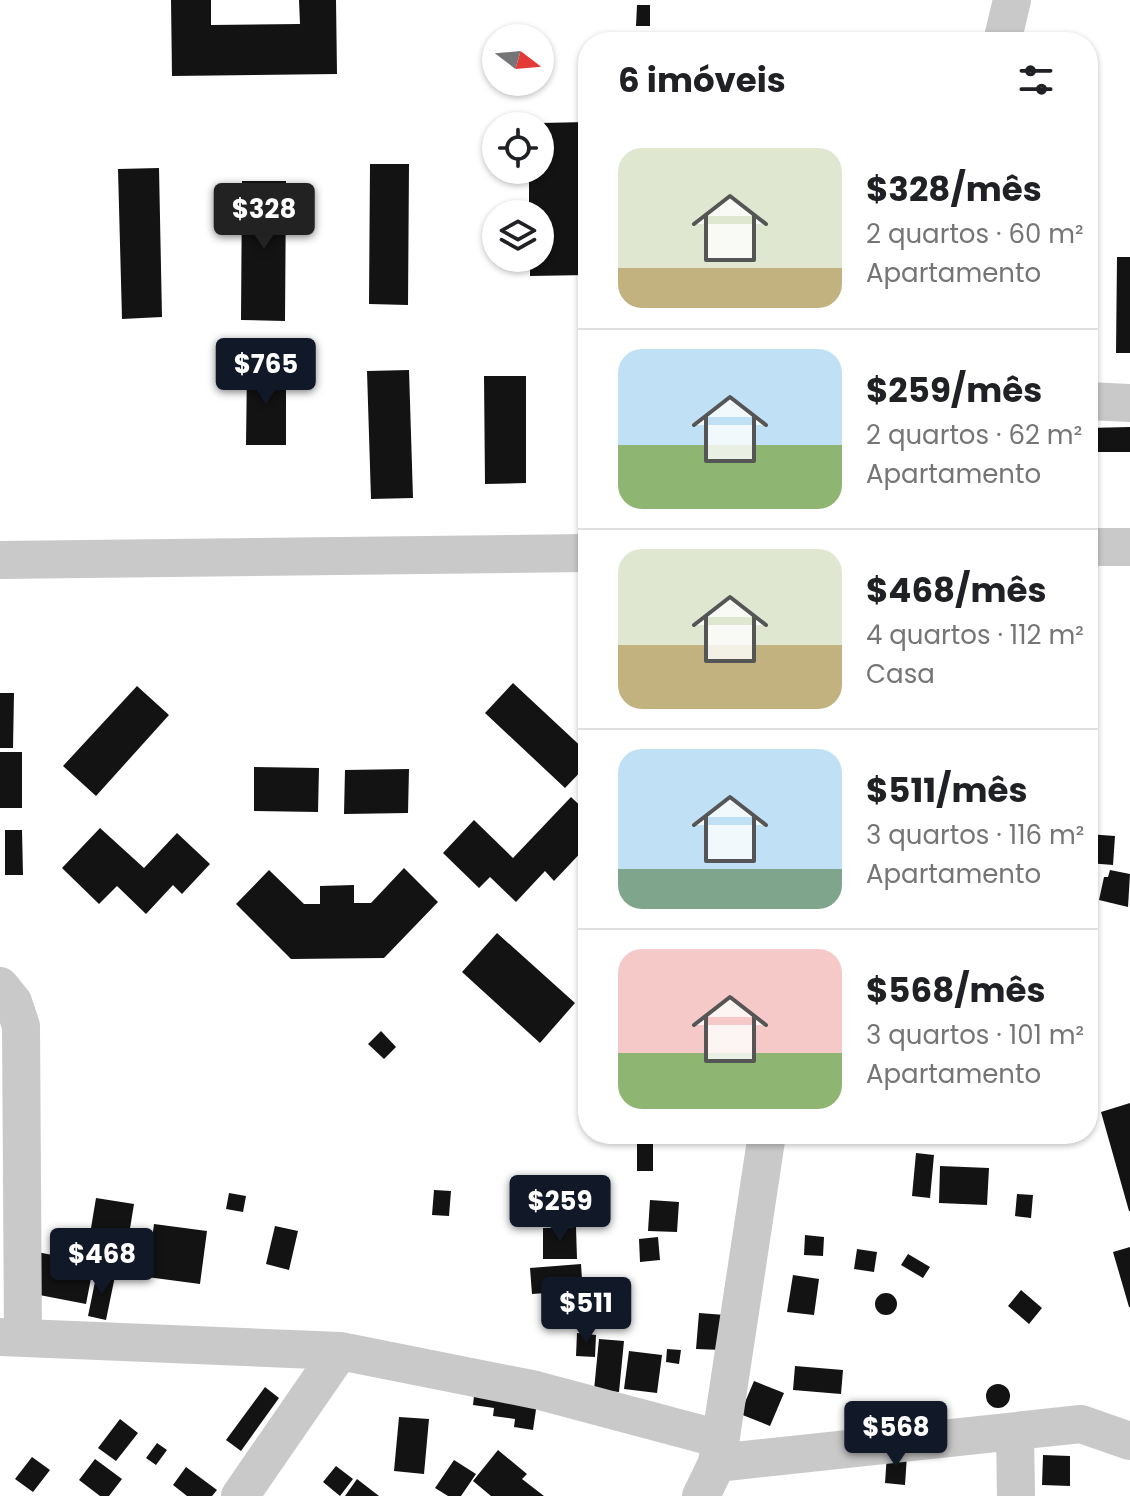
<!DOCTYPE html>
<html lang="pt">
<meta charset="utf-8">
<style>
body{margin:0;font-family:Poppins,sans-serif;background:#f6f6f6;color:#202124;height:100vh;display:flex;flex-direction:column;font-size:30px;white-space:nowrap}
*{box-sizing:border-box;margin:0}
p{font-size:26px;color:#757577}
.icon{flex:none;width:44px;height:44px;fill:none;stroke:currentColor;stroke-width:2;stroke-linecap:round;stroke-linejoin:round}
.map{position:relative;flex:1;overflow:hidden}
.side{position:absolute;left:578px;top:32px;width:520px;height:1112px;display:flex;flex-direction:column;background:#fff;border-radius:32px;box-shadow:0 2px 6px #0004}
.side>*{flex:none}
.needle{width:52px;rotate:106deg}
.controls{position:absolute;left:482px;top:24px;display:grid;gap:16px}
.controls a{display:grid;place-items:center;width:72px;height:72px;border-radius:50%;background:#fff;box-shadow:0 2px 6px #0004;font-size:40px}
.price{position:absolute;translate:-50% -68px;padding:0 18px;border-radius:8px;background:#111827;color:#fff;font-size:26px;line-height:52px;filter:drop-shadow(0 2px 4px #0008)}
.price::after{content:'';position:absolute;left:50%;top:48px;width:24px;height:18px;margin-left:-12px;background:inherit;clip-path:polygon(0 0,100% 0,50% 100%)}
.price.on{background:#222;color:#fff}
ul{padding:0;list-style:none}
li{display:flex;align-items:center;gap:24px;height:200px;padding:0 40px}
li+li{border-top:2px solid #e0e0e0}
li span{display:grid;place-items:center;flex:none;width:224px;height:160px;border-radius:24px;color:#555}
li>.icon{margin-inline-start:auto}
span .icon{width:96px;height:96px;fill:#fffc;stroke-width:1}
li b{font-size:34px}
h2{display:flex;justify-content:space-between;align-items:center;height:96px;padding:0 40px;font-size:34px}
.map>svg:first-child{display:block}
.building{fill:#131313}
.lines{fill:none;stroke-linecap:round;stroke-linejoin:round}
.minor{stroke:#c9c9c9;stroke-width:38}
</style>
<div class="map">
<svg width="1130" height="1496" viewBox="0 0 1130 1496">
<rect width="100%" height="100%" fill="#fff"/>
<path class="building" d="M171,0h40v25l89,-1 -1,-24h37l1,74 -165,2z
M637,5h13v21h-14z
M631,32h24v10h-24z
M588,122v153l-58,1v-18h10v-44h-11v-44h11v-47z
M370,164h39l-1,141 -39,-1z
M159,168l3,149 -40,2 -4,-150z
M242,181h44l-1,140 -44,-1z
M1117,257h13v96h-14z
M247,367h39v78h-40z
M409,370l4,128 -42,1 -4,-128z
M484,376h42v107l-41,1z
M1130,427v25h-42v-24z
M513,683l75,70v11l-23,24 -80,-75z
M137,686l32,29 -73,81 -33,-30z
M0,693h14l-1,55h-13z
M0,752h22v56h-22z
M254,767l65,1 -1,44 -64,-1z
M409,769l-1,44 -64,1 1,-44z
M571,797l17,16v32l-34,36 -9,-10 -29,31 -26,-25 -11,11 -36,-35 31,-33 39,38z
M100,828l44,40 33,-35 33,31 -28,30 -9,-9 -27,29 -29,-28 -18,18 -37,-36z
M5,830h17l1,45h-18z
M1088,834l27,2 -2,29 -25,-2z
M404,868l34,34 -54,56 -93,1 -55,-55 33,-34 35,34h16v-18l34,-1v18h17z
M1110,870l20,4 -2,33 -29,-7 5,-23h4z
M497,933l78,70 -35,40 -78,-71z
M381,1031l15,16 -12,12 -16,-15z
M1130,1103v108h-1l-28,-99z
M637,1134h16v37h-16z
M916,1153l18,2 -4,43 -18,-2z
M940,1166l49,2 -2,37 -48,-2z
M434,1190l17,1 -2,25 -17,-1z
M229,1193l17,3 -3,16 -17,-3z
M1017,1194l16,1 -2,23 -16,-2z
M96,1198l38,6 -7,43 -38,-7z
M650,1200l29,2 -2,30 -29,-1z
M154,1224l53,7 -7,53 -53,-7z
M275,1226l23,5 -9,39 -23,-6z
M576,1227l1,32h-34v-31z
M805,1235l19,2 -1,19 -19,-1z
M658,1237l2,23 -20,2 -1,-23z
M1130,1247v60h-1l-16,-55z
M857,1249l20,3 -3,20 -20,-3z
M37,1252l57,11 -8,41 -57,-11z
M908,1254l22,13 -7,11 -22,-13z
M581,1264l3,46 -37,3 -1,-20 -14,1 -2,-26z
M97,1272l18,4 -9,44 -18,-4z
M793,1275l26,4 -5,36 -27,-3z
M1021,1290l21,18 -13,16 -21,-18z
M875 1304a11 11 0 1 1 22 0a11 11 0 1 1-22 0Z
M699,1313l26,2 -3,35 -26,-1z
M577,1333l19,2 -1,22 -19,-1z
M599,1339l25,2 -5,51 -25,-2z
M667,1349l14,1 -2,14 -13,-2z
M629,1351l33,4 -5,38 -33,-4z
M795,1366l48,4 -2,24 -48,-4z
M754,1381l30,12 -14,33 -30,-12z
M986 1396a12 12 0 1 1 24 0a12 12 0 1 1-24 0Z
M265,1387l14,11 -38,53 -15,-11z
M475,1387l63,9 -5,34 -19,-3 1,-8 -22,-3 1,-8 -21,-3z
M399,1417l30,2 -5,55 -30,-3z
M120,1419l18,14 -22,28 -18,-13z
M157,1443l10,7 -11,15 -10,-7z
M498,1450l29,24 -5,5 22,17h-53l-18,-15z
M887,1454l20,1 -2,30 -20,-2z
M1043,1455l27,1v30l-28,-1z
M32,1457l18,13 -17,22 -18,-13z
M95,1459l27,20 -13,17h-9l-21,-16z
M454,1460l22,14 -15,22h-13l-13,-8z
M336,1466l17,13 -13,17 -17,-14z
M186,1467l31,23 -5,6h-25l-14,-11z
M357,1479l22,17h-34z"/>
<g class="lines">
<path class="minor" d="M1002,42l10,-42
M1088,401l42,2
M1088,547h42
M0,560l588,-7
M0,986l13,16 8,24 2,310
M0,1337l340,14 196,39 184,49
M1015,1432l1,64
M717,1463l364,-39 49,17
M240,1496l100,-145
M701,1496l16,-33 50,-329"/>
</g>
</svg>
<div class="controls">
<a><svg class="needle" viewBox="-14 -14 28 28"><path d="M0-13l5 13h-10z" fill="#e53935"/><path d="M0 13l5-13h-10z" fill="#757577"/></svg></a>
<a><svg class="icon" aria-label="locate" viewBox="0 0 24 24"><circle cx="12" cy="12" r="6"/><path d="M12 2v4M12 18v4M2 12h4M18 12h4"/></svg></a>
<a><svg class="icon" aria-label="layers" viewBox="0 0 24 24"><path d="M12 4l9 5-9 5-9-5zM3 14l9 5 9-5"/></svg></a>
</div>
<b class="price on" style="left:264px;top:251px">$328</b>
<b class="price" style="left:266px;top:406px">$765</b>
<b class="price" style="left:560px;top:1243px">$259</b>
<b class="price" style="left:102px;top:1296px">$468</b>
<b class="price" style="left:586px;top:1345px">$511</b>
<b class="price" style="left:896px;top:1469px">$568</b>
<section class="side">
<h2>6 imóveis<svg class="icon" aria-label="filters" viewBox="0 0 24 24"><path d="M4 7h16M4 17h16"/><circle cx="9" cy="7" r="2"/><circle cx="15" cy="17" r="2"/></svg></h2>
<ul>
<li><span style="background:linear-gradient(#dfe7d0 75%,#c2b280 0)"><svg class="icon" aria-label="home" viewBox="0 0 24 24"><path d="M3 11l9-7 9 7M6 9v11h12V9"/></svg></span><div><b>$328/mês</b><p>2 quartos · 60 m²</p><p>Apartamento</p></div></li>
<li><span style="background:linear-gradient(#bfe0f5 60%,#8fb573 0)"><svg class="icon" aria-label="home" viewBox="0 0 24 24"><path d="M3 11l9-7 9 7M6 9v11h12V9"/></svg></span><div><b>$259/mês</b><p>2 quartos · 62 m²</p><p>Apartamento</p></div></li>
<li><span style="background:linear-gradient(#dfe7d0 60%,#c2b280 0)"><svg class="icon" aria-label="home" viewBox="0 0 24 24"><path d="M3 11l9-7 9 7M6 9v11h12V9"/></svg></span><div><b>$468/mês</b><p>4 quartos · 112 m²</p><p>Casa</p></div></li>
<li><span style="background:linear-gradient(#bfe0f5 75%,#7fa58c 0)"><svg class="icon" aria-label="home" viewBox="0 0 24 24"><path d="M3 11l9-7 9 7M6 9v11h12V9"/></svg></span><div><b>$511/mês</b><p>3 quartos · 116 m²</p><p>Apartamento</p></div></li>
<li><span style="background:linear-gradient(#f6c9c9 65%,#8fb573 0)"><svg class="icon" aria-label="home" viewBox="0 0 24 24"><path d="M3 11l9-7 9 7M6 9v11h12V9"/></svg></span><div><b>$568/mês</b><p>3 quartos · 101 m²</p><p>Apartamento</p></div></li>
</ul>
</section>
</div>
